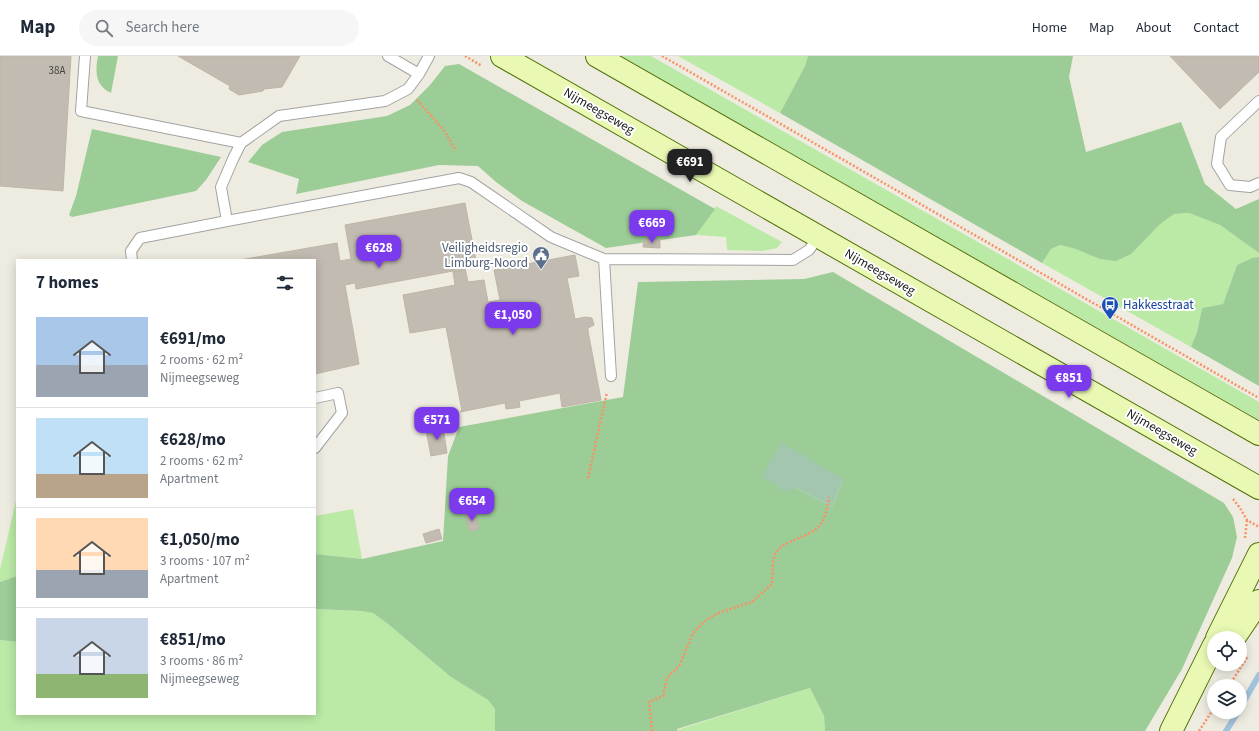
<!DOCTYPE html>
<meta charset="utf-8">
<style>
body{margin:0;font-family:"Source Sans 3",sans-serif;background:#f6f6f7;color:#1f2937;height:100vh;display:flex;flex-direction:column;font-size:15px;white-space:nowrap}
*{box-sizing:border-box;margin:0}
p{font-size:13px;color:#747a83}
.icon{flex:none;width:22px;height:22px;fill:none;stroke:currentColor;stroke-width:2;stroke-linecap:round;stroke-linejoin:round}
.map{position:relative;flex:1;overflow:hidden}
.panel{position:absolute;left:16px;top:203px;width:300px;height:456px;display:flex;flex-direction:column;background:#fff;border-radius:0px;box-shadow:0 2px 10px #0003}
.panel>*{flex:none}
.controls{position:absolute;left:1207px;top:575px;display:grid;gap:8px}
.controls a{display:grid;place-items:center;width:40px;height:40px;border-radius:50%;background:#fff;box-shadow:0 2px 10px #0003;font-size:20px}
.price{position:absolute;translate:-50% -34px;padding:0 9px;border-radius:8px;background:#7c3aed;color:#fff;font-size:13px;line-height:26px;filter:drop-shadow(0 1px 2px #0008)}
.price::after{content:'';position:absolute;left:50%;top:24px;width:12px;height:9px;margin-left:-6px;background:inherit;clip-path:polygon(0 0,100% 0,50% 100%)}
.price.on{background:#222;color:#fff}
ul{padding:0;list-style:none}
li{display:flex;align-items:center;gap:12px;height:100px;padding:0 20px}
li+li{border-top:1px solid #e0e1e3}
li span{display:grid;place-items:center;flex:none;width:112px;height:80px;border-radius:0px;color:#555}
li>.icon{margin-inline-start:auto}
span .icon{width:48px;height:48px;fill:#fffc;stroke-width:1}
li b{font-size:17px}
h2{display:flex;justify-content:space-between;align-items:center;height:48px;padding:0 20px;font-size:17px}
header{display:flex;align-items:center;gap:24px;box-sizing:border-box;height:56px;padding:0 20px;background:#fff;border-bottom:1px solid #e0e1e3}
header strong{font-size:19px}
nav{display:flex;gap:22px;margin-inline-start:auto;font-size:14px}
.search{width:280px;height:36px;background:#f6f6f7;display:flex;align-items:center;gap:10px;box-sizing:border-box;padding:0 14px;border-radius:22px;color:#747a83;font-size:15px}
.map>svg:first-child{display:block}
.grass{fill:#bbe9a6}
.forest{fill:#9ccd96;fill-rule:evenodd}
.cemetery{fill:#a3c6af}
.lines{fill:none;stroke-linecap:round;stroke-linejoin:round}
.stream{stroke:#a1c4dc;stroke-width:6}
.building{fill:#c2bbb1;stroke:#bfb5a4}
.lane-casing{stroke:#a3a3a3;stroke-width:12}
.secondary-casing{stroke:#517105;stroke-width:24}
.path{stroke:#fa9166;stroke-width:2.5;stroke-dasharray:2 2;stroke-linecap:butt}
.lane{stroke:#fff;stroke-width:10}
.secondary{stroke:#e9f9b4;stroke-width:22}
.labels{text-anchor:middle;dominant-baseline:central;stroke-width:4;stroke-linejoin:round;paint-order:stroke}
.number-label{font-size:11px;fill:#464441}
.street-label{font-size:13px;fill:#1c1c1c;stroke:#fff}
.service-label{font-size:13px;fill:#4e5e75;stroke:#fff;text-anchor:end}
.transit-label{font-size:13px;fill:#164399;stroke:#fff;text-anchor:start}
</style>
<header>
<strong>Map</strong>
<div class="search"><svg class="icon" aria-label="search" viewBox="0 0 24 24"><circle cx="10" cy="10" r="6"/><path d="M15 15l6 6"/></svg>Search here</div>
<nav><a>Home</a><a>Map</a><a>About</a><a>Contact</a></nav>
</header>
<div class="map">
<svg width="1259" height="675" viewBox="0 0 1259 675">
<rect width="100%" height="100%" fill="#eeece1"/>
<path class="grass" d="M621,0h30l608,346v18z
M678,0h130l-3,10 -25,47z
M716,150l66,36 -5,6 -14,3 -36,-1 -1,-13 -30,-2z
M1189,157l31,12 39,28v4l-7,1 -15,7 -14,39 -21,4 -5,24 -6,15 -149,-84 9,-14 9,-4 16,4 72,-14 12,-12 14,-9z
M17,440v80l-17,6v-12z
M353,453l9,50 -47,-5v-38z
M315,553l46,2 12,2 15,11 63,53 37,23 7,9v22h-495v-91l17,2v72h298z
M810,632l14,28 1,15h-148v-1z"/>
<path class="forest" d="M98,0h20l-7,37c-16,-8 -16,-21 -13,-37z
M808,0h265l-4,21 17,75 95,-30 24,62 31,25 23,-10v54l-39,-28 -31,-12 -15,1 -14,10 -29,30 -15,7 -16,-2 -24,-10 -16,-4 -9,4 -9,14 -262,-150 25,-47z
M459,8l256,145 -19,26 -90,13 -84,-47 -26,-19 -18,-16 -39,-1 -143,29 3,-15 -51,-17 14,-17 20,-13 105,-16 23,-11 20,-20 15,-19z
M92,73l129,28 -15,23 -10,11 -124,26 -3,-2 7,-19z
M1259,201v129l-68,-39 6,-15 5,-24 21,-4 14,-39 15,-7z
M833,216l391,231 9,14 4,20 -5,21 -50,111 -37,62h-320l-1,-15 -14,-28 -133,41v2h-182v-22l-7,-9 -37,-23 -63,-53 -15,-11 -12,-2 -46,-2v-55l47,5 81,-18 5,-85 11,-29 164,-30 15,-115 166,-3zM843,423l-11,28 -38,-20z
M17,520v66l-17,-2v-58z"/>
<path class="cemetery" d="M781,386l62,37 -11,28 -38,-20 -6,6 -26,-16z"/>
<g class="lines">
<path class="stream" d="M1240,652l19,-33
M1226,675l12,-19"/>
</g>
<path class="building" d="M0,0h71l-8,135 -63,-5z
M178,0h122l-18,31 -18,2 -1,2 -24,4 -10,-6 1,-3z
M1170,0h89v16l-39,37z
M465,147l12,63 -16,3 1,2 -9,1v-1l-97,18 -1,-6 -10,2 14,79 -44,10v-114h-75l97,-17 3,18 11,-2 -6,-34z
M644,183l16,1v8l-17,-1z
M575,199l4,21 -12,2 8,41 11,-2 6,1 2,7 -6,3v3l13,69 -39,7 -2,-14 -41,8 1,6 -5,1 -9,1 -1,-6 -45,9 2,-1 -16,-84 -36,6 -7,-38 52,-10 -2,-13 9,-1 -1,-2 4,-1 3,14 16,-2 4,22 12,-2 -6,-30z
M443,371l4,26 -16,3 -5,-26z
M475,457l4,16 -9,2 -5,-16z
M439,473l3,10 -16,4 -3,-9z"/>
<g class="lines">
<defs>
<path id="lane" d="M85,0l-4,55 160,32
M388,0l31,18
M429,0l-10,18 -11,15 -23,12 -106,15 -38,27 -8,16 -12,28 6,34 232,-43 12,4 80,55 53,22 189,1 16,-10 9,-13
M1259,45l-38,36 -4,27 13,21 20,2 9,-4
M604,203l7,117
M132,204l-1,-9 9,-13 87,-17
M315,342l23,-5 4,20 -27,35"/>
<path id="secondary" d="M502,0l757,432
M597,0l662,378
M1217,582l42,-84
M1234,582l25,-37
M1171,675l43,-86"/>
</defs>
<use href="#lane" class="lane-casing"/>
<use href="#secondary" class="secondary-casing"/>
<path class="path" d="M465,0l17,10
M662,0l597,342
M417,44l26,29 13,22
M588,422l19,-86
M1233,443l7,9 7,12 12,7
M1245,482l2,-18
M1229,630l19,-30
M652,675l-3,-29 14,-6 4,-18 12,-12 14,-33 13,-13 12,-7 34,-11 20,-18c1,-10 -1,-25 5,-33 4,-5 10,-8 15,-10 28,-12 32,-13 37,-44
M1199,675l15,-23"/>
<use href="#lane" class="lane"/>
<use href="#secondary" class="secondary"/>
</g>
<defs>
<symbol id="civic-pin" viewBox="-11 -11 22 30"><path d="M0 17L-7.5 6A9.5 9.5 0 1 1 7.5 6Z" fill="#5c6f8a" stroke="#fff"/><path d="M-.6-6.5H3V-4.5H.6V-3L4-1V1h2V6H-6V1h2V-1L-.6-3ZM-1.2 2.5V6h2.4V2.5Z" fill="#fff"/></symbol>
<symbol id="bus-pin" viewBox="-11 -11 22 30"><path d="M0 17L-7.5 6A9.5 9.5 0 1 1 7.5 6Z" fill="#1a4fb4" stroke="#fff"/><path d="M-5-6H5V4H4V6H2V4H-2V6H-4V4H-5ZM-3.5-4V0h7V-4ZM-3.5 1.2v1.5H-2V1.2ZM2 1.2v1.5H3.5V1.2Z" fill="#fff"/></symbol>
</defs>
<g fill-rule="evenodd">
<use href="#civic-pin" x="531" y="189" width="20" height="27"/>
<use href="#bus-pin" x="1100" y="239" width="20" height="27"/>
</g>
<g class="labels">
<g class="number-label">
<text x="57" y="14">38A</text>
</g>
<g class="street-label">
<text transform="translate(599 55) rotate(30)">Nijmeegseweg</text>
<text transform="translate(880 216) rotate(30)">Nijmeegseweg</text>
<text transform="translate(1162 376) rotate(30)">Nijmeegseweg</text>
</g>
<g class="service-label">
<text x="528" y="192">Veiligheidsregio<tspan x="528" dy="15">Limburg-Noord</tspan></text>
</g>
<g class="transit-label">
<text x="1123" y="249">Hakkesstraat</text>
</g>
</g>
</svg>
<div class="controls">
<a><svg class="icon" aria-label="locate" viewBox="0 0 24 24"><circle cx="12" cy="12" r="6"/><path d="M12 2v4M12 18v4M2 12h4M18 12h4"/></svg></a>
<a><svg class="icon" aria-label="layers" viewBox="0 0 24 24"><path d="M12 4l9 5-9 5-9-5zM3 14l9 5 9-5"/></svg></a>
</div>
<b class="price on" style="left:690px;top:127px">€691</b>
<b class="price" style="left:652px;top:188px">€669</b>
<b class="price" style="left:379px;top:213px">€628</b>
<b class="price" style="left:513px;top:280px">€1,050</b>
<b class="price" style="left:1069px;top:343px">€851</b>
<b class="price" style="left:437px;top:385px">€571</b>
<b class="price" style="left:472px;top:466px">€654</b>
<section class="panel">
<h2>7 homes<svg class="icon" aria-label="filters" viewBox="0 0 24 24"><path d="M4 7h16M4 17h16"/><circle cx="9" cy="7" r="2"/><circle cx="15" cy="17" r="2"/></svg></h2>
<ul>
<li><span style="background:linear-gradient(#a9c7e8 60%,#9aa5b1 0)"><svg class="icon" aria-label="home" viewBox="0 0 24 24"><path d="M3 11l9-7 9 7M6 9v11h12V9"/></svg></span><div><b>€691/mo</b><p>2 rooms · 62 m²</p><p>Nijmeegseweg</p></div></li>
<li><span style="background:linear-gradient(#bfe0f5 70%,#b9a48a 0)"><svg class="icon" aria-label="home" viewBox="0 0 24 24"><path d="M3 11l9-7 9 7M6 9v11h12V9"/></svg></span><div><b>€628/mo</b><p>2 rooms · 62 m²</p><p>Apartment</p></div></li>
<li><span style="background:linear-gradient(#ffd9b3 65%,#9aa5b1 0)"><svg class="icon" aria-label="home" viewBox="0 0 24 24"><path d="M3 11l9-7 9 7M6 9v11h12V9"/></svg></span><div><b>€1,050/mo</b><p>3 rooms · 107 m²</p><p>Apartment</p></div></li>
<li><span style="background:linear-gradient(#c9d6e8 70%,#8fb573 0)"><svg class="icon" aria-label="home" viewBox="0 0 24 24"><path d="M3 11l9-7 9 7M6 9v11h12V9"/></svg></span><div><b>€851/mo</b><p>3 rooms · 86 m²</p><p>Nijmeegseweg</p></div></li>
</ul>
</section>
</div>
